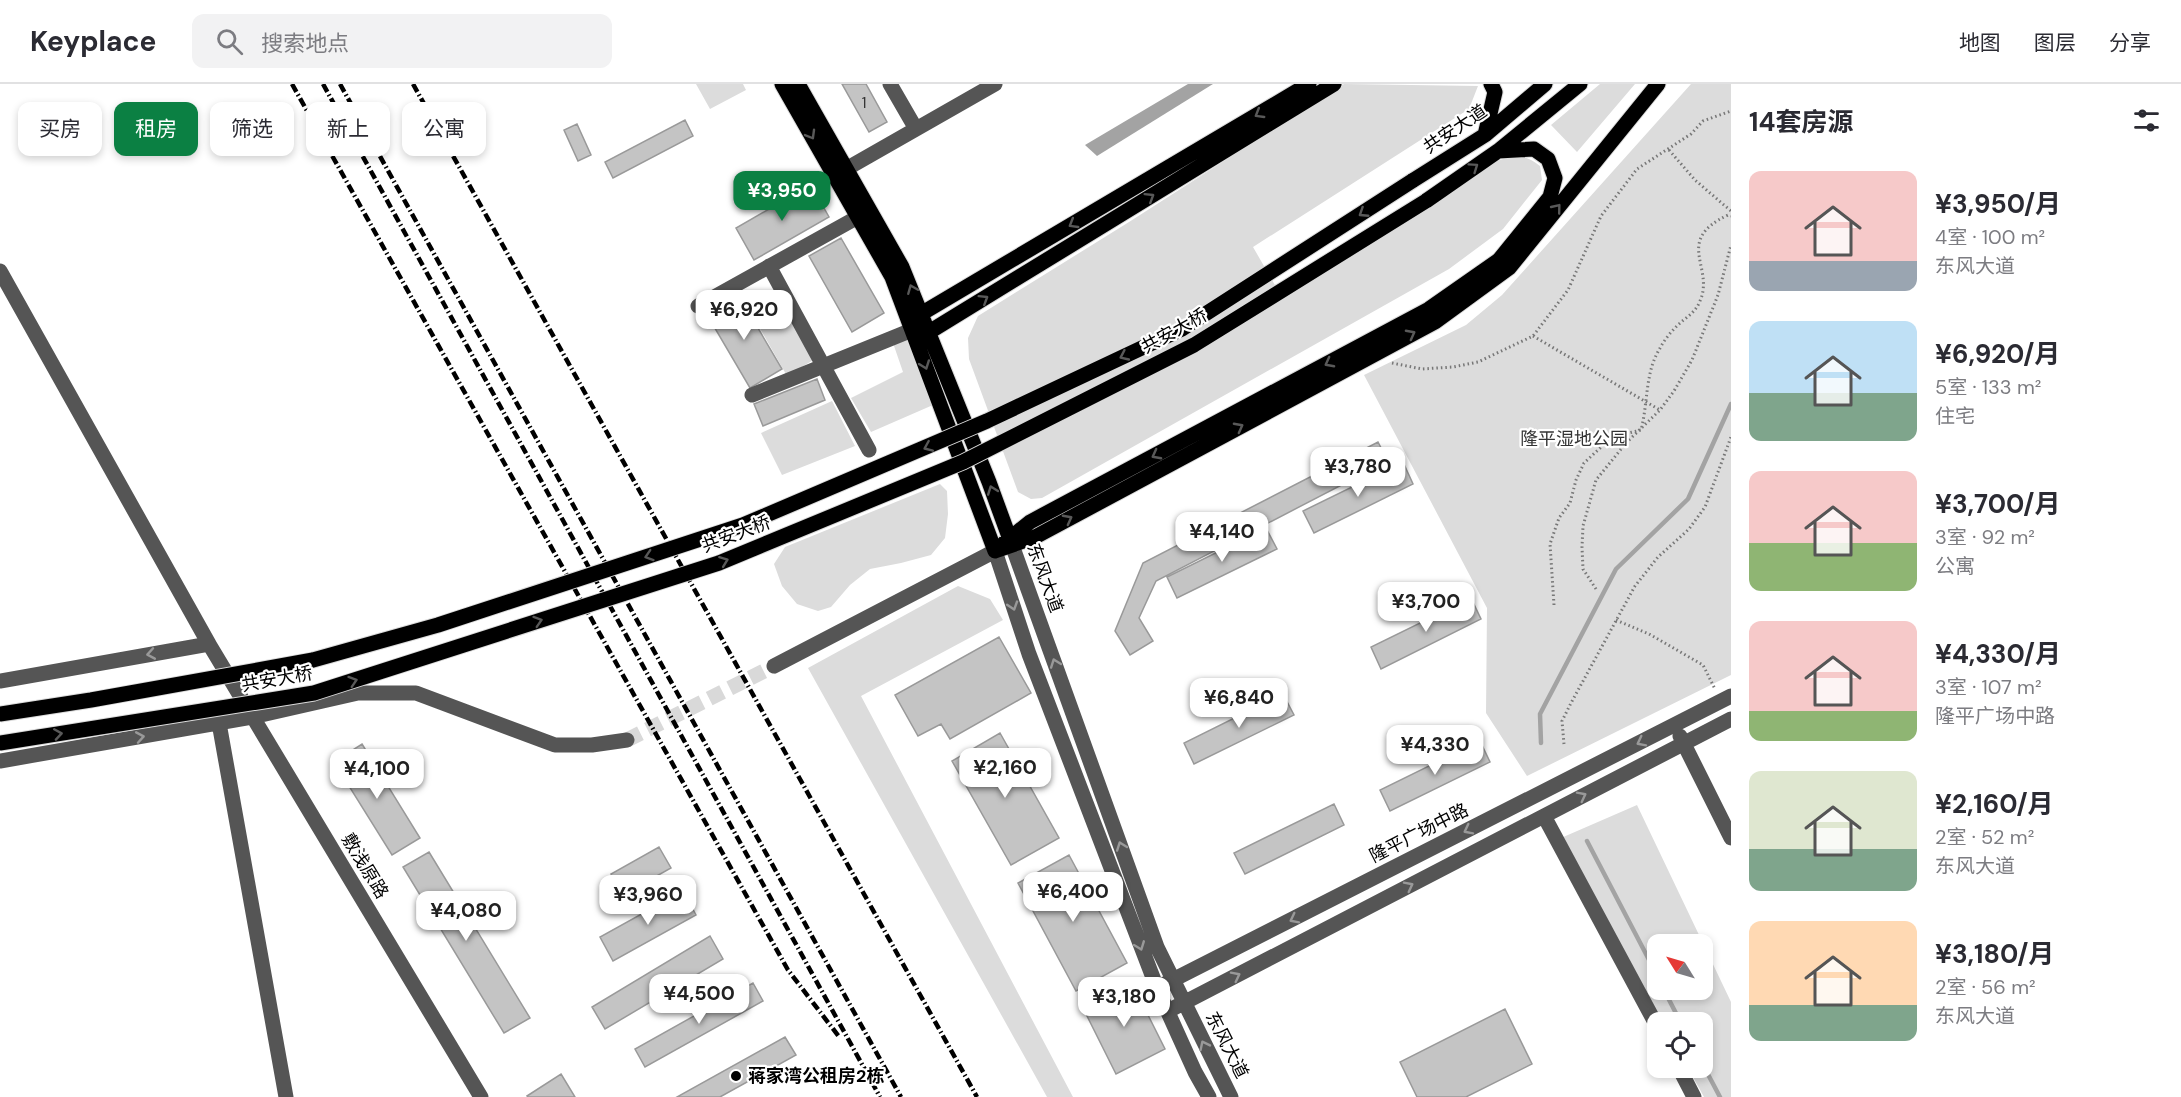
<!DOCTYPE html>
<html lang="zh">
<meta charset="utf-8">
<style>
body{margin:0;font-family:"DM Sans","Noto Sans SC",sans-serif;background:#f2f2f3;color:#2b2b33;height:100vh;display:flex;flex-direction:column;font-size:22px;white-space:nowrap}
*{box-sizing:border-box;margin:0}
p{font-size:20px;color:#7c7c81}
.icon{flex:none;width:33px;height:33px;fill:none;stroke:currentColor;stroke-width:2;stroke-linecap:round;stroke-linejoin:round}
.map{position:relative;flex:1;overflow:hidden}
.details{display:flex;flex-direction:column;background:#fff;width:450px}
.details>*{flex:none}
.banner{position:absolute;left:18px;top:18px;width:570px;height:54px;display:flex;gap:12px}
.needle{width:39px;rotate:307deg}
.controls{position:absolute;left:1647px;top:850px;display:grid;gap:12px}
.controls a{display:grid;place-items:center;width:66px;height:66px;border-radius:12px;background:#fff;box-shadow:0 3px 9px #0003;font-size:30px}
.price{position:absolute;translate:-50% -51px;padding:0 14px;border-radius:12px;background:#fff;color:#222;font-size:20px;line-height:39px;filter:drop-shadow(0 2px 3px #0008)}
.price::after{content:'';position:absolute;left:50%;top:36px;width:18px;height:14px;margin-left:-9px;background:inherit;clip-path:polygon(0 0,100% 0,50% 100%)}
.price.active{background:#0b8043;color:#fff}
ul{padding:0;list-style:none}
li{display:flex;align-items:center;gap:18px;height:150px;padding:0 18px}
li span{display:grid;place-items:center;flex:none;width:168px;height:120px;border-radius:12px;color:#555}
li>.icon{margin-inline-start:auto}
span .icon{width:72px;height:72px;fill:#fffc;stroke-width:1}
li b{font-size:26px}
h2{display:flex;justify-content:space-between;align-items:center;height:72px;padding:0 18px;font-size:26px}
.chip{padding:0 21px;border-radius:12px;background:#fff;box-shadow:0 3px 9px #0003;font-size:21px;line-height:54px}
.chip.active{background:#0b8043;color:#fff}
header{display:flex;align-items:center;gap:36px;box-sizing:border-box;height:84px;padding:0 30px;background:#fff;border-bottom:2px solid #e1e1e2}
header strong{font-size:28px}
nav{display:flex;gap:33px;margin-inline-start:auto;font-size:21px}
.search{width:420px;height:54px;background:#f2f2f3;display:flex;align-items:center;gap:15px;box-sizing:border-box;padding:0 21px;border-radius:12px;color:#7c7c81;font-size:22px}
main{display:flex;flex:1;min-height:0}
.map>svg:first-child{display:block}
.green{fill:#dcdcdc;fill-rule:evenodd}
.water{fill:#a3a3a3}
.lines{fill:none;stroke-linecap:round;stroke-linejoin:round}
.stream{stroke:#a3a3a3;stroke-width:4.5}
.building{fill:#c4c4c4;stroke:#999;stroke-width:1.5}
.minor-tunnel{stroke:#d9d9d9;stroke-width:15;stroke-dasharray:15 8;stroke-linecap:butt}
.major-casing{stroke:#dbdbdb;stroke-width:17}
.path{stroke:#777;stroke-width:3;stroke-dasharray:1.5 3;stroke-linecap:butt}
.minor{stroke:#555;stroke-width:15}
.major{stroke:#000;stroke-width:15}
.rail{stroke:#000;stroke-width:4.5;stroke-dasharray:9 3 1.5 3;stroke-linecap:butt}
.major-bridge-casing{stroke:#dbdbdb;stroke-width:17;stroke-linecap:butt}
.major-bridge{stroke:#000;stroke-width:15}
.oneway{stroke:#595959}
.oneway2{stroke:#999}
.poi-dot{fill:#000;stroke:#fff;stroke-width:2}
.labels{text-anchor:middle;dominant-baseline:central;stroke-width:4.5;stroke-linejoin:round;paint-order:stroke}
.number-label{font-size:15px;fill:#313131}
.street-label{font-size:18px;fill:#000;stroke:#fff}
.park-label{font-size:18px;fill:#333;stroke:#fff}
.poi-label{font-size:18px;font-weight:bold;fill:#000;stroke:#fff;text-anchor:start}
</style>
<header>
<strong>Keyplace</strong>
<div class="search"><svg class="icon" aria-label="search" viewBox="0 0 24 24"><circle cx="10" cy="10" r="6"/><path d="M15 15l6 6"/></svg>搜索地点</div>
<nav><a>地图</a><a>图层</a><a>分享</a></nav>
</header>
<main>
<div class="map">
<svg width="1731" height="1013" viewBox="0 0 1731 1013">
<rect width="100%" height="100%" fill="#fff"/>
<path class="green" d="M696,0h47l3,6 -36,19z
M1344,0l134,2 -9,23 -216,138 30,52 210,-137c20,-6 29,-10 47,4l2,14 -39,49 -54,40 -407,229 -11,1 -13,-7 -49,-133 -1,-21 10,-22 151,-94z
M1600,0h35l-58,68 -26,-27z
M1691,0h40v591l-204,101 -41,-63 1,-105 -123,-233 102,-50 36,-30z
M778,211l37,64 -28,17 -37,-65z
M906,254l27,67 -62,27 -20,-34 52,-26 -10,-29z
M832,317l23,45 -73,29 -21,-42z
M940,400l7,7 1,23 -3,24 -14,17 -30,8 -31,6 -20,16 -19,22 -13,4 -21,-7 -15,-18 -8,-22 11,-17z
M958,502l32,13 13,21 -142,76 212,401h-26l-239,-429z
M1637,721l94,197v95h-27l-16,-29h14v-45h-39l-102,-185zM1658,861h44v45h-44z"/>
<path class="water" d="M1188,0h25l-116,72 -12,-11z"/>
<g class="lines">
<path class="stream" d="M1541,659l-1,-29 76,-145 72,-70 43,-95
M1587,757l71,136
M1664,906l17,33
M1702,979l18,34"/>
</g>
<path class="building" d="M842,0h24l21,38 -18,10z
M685,36l8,16 -80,42 -8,-16z
M577,40l14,31 -13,6 -14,-31z
M811,101l18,32 -75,43 -18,-32z
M841,154l43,75 -32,19 -43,-76z
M738,210l44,75 -32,19 -44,-75z
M817,295l8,21 -62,26 -9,-22z
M1378,358l10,19 -232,120 -17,37 14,23 -23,14 -15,-24 28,-68z
M1403,378l10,22 -99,49 -11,-22z
M1266,444l11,21 -100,49 -10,-21z
M1471,514l10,21 -100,50 -10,-22z
M999,553l32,56 -81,46 -9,-15 -23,12 -23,-41z
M1283,610l11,21 -100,49 -10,-21z
M1000,649l59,105 -48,27 -59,-104z
M1480,657l10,21 -100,49 -10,-21z
M362,660l58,94 -28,17 -58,-93z
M1334,720l10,21 -99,49 -11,-21z
M659,763l12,21 -48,27 -12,-21z
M429,768l101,166 -26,15 -101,-166z
M1069,771l58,108 -51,28 -58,-108z
M683,807l13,24 -83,46 -13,-24z
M710,852l13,23 -118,70 -13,-22z
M753,899l10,18 -118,66 -10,-18z
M1132,899l33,66 -49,25 -33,-66z
M1505,925l27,55 -66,33h-49l-17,-35z
M785,953l11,18 -76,42h-43z
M561,990l14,23h-47l-1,-1z"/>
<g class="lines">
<path class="minor-tunnel" d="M627,656l147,-74"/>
<defs>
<path id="major" d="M782,0l110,193 103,274
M798,0l104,183 87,215 23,63
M1485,51l10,-43 -4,-8
M1412,97l73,-46 60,-51
M1426,117l72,-50 82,-67
M914,234l395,-234
M921,253l413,-253
M1004,459l26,-21 399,-213 70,-49 51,-63 5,-19 -7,-19 -14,-10 -36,2
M995,467l40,-14 400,-215 74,-54 149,-184"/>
</defs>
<use href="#major" class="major-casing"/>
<path class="path" d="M1669,66l26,30 36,31
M1533,252l127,74
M1392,279l30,6 31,-2 25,-5 55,-26 35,-46 33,-74 36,-47 54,-35 12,-13 28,-10
M1596,505l-13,-20 -1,-22 1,-21 13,-46 30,-37 34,-33 14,-19 18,-31 26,-65 13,-50
M1554,521l-4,-61 9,-26 11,-15 6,-23 8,-17 28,-26 29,-7c7,-26 4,-57 18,-80 4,-8 10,-16 16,-22 9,-10 20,-14 25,-27 15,-34 -27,-60 28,-86l3,1
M1616,536l33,14 54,31 12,24
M1564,660l-2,-23 9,-18 64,-117 23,-29 31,-28 16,-22 26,-70"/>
<path class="minor" d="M890,0l26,45
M846,85l149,-85
M769,182l100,184
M0,187l209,373 272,453
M698,222l160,-89
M752,311l160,-65
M1012,461l145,402 74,150
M774,582l221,-115 34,103 128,334 38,84 14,25
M0,597l209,-37
M219,639l67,374
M1680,652l51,102
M0,677l252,-44 106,-24h58l139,52h37l35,-5
M1544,732l114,212
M1157,904l574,-292
M1168,927l563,-292
M1679,984l15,29"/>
<use href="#major" class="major"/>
<path class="rail" d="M292,0l496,886 52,68
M323,0l557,1013
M340,0l561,1013
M413,0l564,1013"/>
<defs>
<path id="major-bridge" d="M0,630l91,-14 222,-40 125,-35 305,-100 244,-104 195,-92 230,-148
M0,659l314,-50 405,-130 244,-101 231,-117 232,-144"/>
</defs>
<use href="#major-bridge" class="major-bridge-casing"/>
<use href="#major-bridge" class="major-bridge"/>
</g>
<defs><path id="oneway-chevron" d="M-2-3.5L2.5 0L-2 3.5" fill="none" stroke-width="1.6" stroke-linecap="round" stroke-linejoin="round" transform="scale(1.5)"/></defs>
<g class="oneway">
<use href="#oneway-chevron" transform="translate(1259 30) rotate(149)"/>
<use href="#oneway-chevron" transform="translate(811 51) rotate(60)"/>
<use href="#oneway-chevron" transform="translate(1474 83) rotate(-35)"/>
<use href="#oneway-chevron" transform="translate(1150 113) rotate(-32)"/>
<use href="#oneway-chevron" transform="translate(1557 124) rotate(-51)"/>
<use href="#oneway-chevron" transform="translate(1363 129) rotate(147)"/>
<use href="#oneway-chevron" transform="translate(1073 140) rotate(149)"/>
<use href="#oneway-chevron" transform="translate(912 205) rotate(-112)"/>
<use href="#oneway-chevron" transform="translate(984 215) rotate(-32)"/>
<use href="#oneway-chevron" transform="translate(1411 250) rotate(-28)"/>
<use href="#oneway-chevron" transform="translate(1124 272) rotate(155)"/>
<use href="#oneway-chevron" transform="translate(1329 279) rotate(152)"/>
<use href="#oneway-chevron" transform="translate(925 281) rotate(70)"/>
<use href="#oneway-chevron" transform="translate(1239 343) rotate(-28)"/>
<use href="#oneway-chevron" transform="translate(928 363) rotate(157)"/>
<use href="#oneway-chevron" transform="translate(1156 371) rotate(152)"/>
<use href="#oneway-chevron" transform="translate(992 406) rotate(-110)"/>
<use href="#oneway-chevron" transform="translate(1068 435) rotate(-28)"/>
<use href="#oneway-chevron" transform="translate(649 472) rotate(162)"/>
<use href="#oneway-chevron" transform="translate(724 477) rotate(-21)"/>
<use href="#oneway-chevron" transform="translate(538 537) rotate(-18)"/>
<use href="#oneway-chevron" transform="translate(353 597) rotate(-18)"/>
<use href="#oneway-chevron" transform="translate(58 650) rotate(-9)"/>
</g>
<g class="oneway2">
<use href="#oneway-chevron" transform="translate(1013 522) rotate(72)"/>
<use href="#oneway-chevron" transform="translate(151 570) rotate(170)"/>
<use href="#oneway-chevron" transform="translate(1055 579) rotate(-110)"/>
<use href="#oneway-chevron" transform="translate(140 653) rotate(-10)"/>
<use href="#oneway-chevron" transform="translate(1641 658) rotate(153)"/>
<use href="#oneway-chevron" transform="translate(1582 712) rotate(-27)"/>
<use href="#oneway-chevron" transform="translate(1468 746) rotate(153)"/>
<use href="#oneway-chevron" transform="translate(1121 762) rotate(-110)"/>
<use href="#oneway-chevron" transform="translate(1409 802) rotate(-27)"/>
<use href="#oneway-chevron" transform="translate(1294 835) rotate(153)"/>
<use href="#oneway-chevron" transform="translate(1140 862) rotate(69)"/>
<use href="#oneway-chevron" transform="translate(1236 892) rotate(-27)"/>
<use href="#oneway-chevron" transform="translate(1204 961) rotate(-116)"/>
</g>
<circle class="poi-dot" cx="736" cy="992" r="6"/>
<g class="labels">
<g class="number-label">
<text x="864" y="19">1</text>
</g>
<g class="street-label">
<text transform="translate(1455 45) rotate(-34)">共安大道</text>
<text transform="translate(1174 247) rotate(-29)">共安大桥</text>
<text transform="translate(736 450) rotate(-21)">共安大桥</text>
<text transform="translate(1045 494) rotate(70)">东风大道</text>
<text transform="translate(277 595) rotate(-10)">共安大桥</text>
<text transform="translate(1419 749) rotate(-27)">隆平广场中路</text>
<text transform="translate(365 782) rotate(59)">敷浅原路</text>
<text transform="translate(1227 961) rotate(63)">东风大道</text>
</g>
<g class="park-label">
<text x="1574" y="355">隆平湿地公园</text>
</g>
<g class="poi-label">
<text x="748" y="992">蒋家湾公租房2栋</text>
</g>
</g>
</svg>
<div class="controls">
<a><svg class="needle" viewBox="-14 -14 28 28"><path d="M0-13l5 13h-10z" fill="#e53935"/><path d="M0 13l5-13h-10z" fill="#7c7c81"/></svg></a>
<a><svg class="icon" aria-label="locate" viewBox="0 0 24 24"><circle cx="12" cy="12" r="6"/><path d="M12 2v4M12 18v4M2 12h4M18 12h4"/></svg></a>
</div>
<b class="price active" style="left:782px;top:138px">¥3,950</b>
<b class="price" style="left:744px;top:257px">¥6,920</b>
<b class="price" style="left:1358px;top:414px">¥3,780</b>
<b class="price" style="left:1222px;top:479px">¥4,140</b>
<b class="price" style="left:1426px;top:549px">¥3,700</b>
<b class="price" style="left:1239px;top:645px">¥6,840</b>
<b class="price" style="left:1435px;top:692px">¥4,330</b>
<b class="price" style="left:1005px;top:715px">¥2,160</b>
<b class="price" style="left:377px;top:716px">¥4,100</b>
<b class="price" style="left:1073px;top:839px">¥6,400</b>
<b class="price" style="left:648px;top:842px">¥3,960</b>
<b class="price" style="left:466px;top:858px">¥4,080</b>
<b class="price" style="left:699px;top:941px">¥4,500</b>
<b class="price" style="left:1124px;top:944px">¥3,180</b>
<div class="banner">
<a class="chip">买房</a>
<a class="chip active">租房</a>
<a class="chip">筛选</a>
<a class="chip">新上</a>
<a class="chip">公寓</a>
</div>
</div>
<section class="details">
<h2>14套房源<svg class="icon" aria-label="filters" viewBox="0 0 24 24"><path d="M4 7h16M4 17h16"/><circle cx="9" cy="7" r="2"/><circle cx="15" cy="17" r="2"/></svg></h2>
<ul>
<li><span style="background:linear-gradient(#f6c9c9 75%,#9aa5b1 0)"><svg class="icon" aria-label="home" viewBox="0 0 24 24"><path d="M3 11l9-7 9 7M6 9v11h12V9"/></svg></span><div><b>¥3,950/月</b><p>4室 · 100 m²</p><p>东风大道</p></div></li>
<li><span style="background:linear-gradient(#bfe0f5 60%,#7fa58c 0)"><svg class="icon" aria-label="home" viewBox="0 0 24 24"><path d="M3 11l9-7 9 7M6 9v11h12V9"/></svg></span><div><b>¥6,920/月</b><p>5室 · 133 m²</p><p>住宅</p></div></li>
<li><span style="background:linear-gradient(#f6c9c9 60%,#8fb573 0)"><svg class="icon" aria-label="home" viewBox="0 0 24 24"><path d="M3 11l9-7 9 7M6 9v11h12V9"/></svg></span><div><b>¥3,700/月</b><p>3室 · 92 m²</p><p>公寓</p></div></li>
<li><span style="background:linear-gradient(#f6c9c9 75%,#8fb573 0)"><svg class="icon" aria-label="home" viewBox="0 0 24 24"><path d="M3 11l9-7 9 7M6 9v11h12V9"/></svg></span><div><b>¥4,330/月</b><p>3室 · 107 m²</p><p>隆平广场中路</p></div></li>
<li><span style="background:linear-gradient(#dfe7d0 65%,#7fa58c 0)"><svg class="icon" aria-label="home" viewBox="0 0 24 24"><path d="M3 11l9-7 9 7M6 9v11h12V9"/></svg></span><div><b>¥2,160/月</b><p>2室 · 52 m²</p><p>东风大道</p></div></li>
<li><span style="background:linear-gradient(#ffd9b3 70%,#7fa58c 0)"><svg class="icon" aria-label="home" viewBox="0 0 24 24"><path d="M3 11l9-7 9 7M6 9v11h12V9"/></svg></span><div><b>¥3,180/月</b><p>2室 · 56 m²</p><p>东风大道</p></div></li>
</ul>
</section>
</main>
